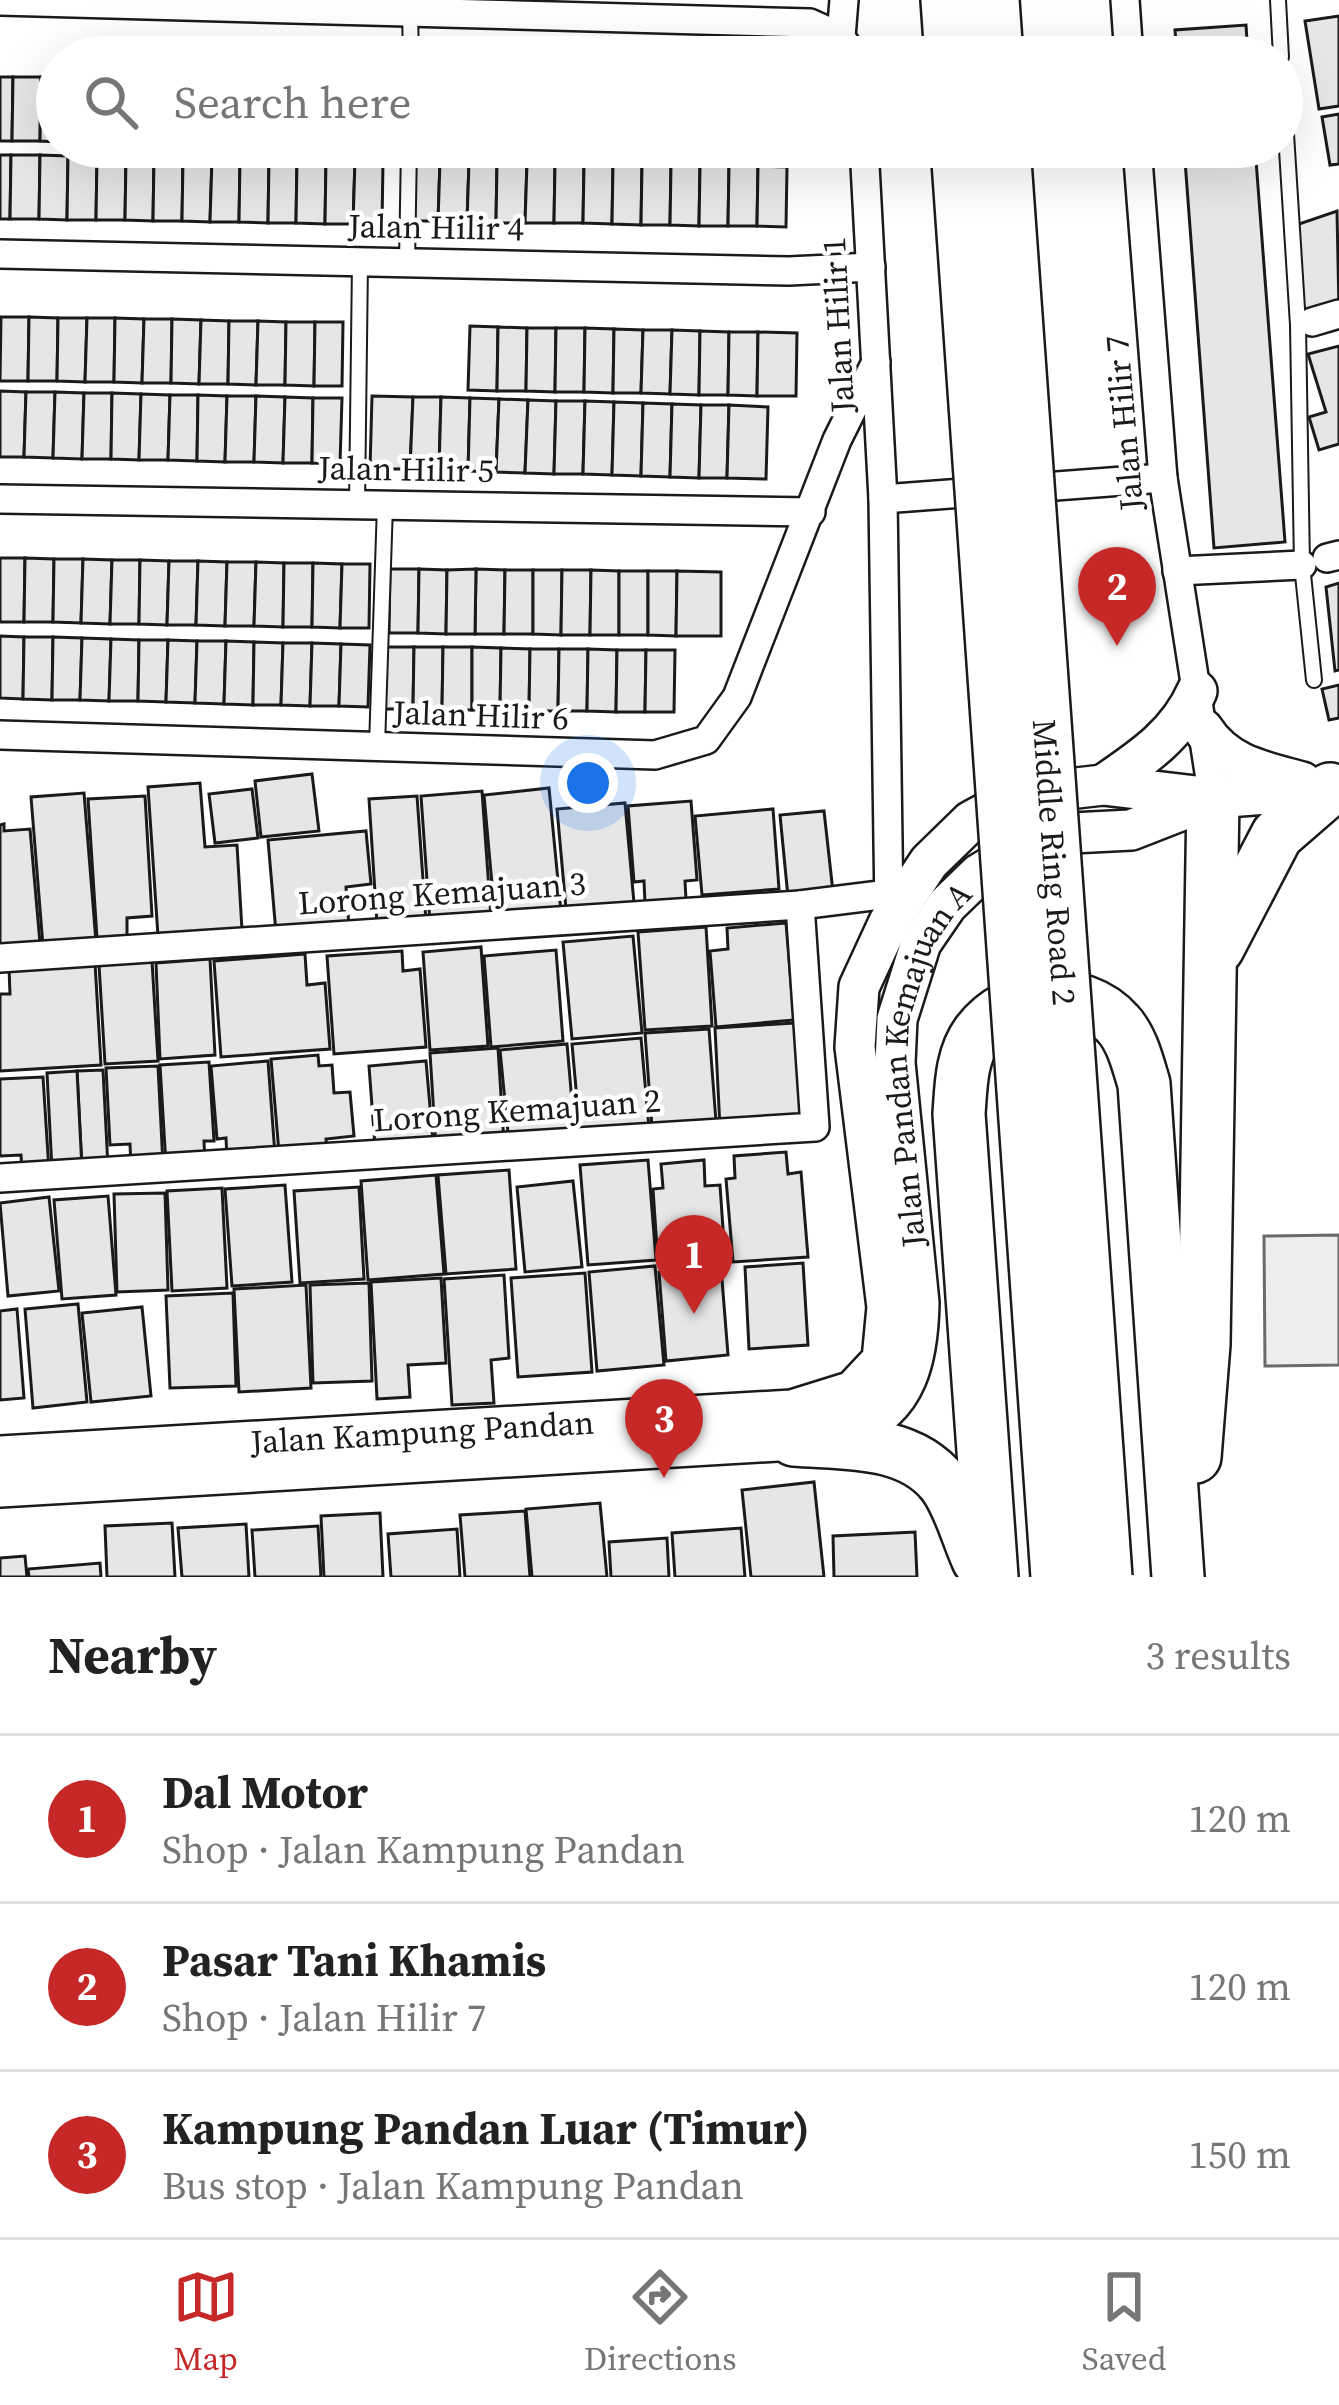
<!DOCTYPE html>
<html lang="en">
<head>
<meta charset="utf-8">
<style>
	body { margin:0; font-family:"Source Serif 4",serif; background:#f6f6f6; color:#222 }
	.you { position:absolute; left:588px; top:783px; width:42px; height:42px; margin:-30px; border:9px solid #fff; border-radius:50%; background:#1a73e8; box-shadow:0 0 0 18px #1a73e833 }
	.badge { display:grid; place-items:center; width:78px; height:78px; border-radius:50%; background:#c62828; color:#fff; font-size:39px; font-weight:700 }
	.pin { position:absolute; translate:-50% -99px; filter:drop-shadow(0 3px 6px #0008) }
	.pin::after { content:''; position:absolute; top:63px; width:42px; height:36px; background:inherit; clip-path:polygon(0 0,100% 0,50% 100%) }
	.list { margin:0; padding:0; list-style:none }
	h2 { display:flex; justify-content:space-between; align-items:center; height:156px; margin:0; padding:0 48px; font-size:51px }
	h2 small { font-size:39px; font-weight:400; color:#767676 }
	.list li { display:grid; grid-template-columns:78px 1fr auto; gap:36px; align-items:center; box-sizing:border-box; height:168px; padding:0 48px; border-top:3px solid #e0e0e0 }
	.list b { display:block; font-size:45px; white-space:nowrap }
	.list p { margin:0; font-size:39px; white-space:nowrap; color:#767676 }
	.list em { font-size:39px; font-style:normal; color:#767676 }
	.icon { flex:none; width:66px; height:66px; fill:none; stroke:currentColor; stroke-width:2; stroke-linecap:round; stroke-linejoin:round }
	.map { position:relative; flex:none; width:1339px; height:1577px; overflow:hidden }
	.search { position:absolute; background:#fff; box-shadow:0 12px 48px #0002; left:36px; right:36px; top:36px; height:132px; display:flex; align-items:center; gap:30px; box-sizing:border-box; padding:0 42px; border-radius:66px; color:#767676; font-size:45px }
	.sheet { height:660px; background:#fff }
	nav { display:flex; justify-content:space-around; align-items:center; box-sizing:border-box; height:168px; border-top:3px solid #e0e0e0; background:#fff; font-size:33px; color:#767676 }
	nav a { display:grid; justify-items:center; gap:6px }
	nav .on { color:#c62828 }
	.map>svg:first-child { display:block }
	.built { fill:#ededed; stroke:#6a6a6a; stroke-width:3 }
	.building { fill:#e6e6e6; stroke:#1a1a1a; stroke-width:3 }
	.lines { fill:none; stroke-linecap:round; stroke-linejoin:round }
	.lane-casing { stroke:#1a1a1a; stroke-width:18 }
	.street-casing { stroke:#1a1a1a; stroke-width:32 }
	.secondary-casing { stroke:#1a1a1a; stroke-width:44 }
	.highway-casing { stroke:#1a1a1a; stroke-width:56 }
	.lane { stroke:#fff; stroke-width:14 }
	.street { stroke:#fff; stroke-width:27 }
	.secondary { stroke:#fff; stroke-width:39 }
	.highway { stroke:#fff; stroke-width:51 }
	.highway-bridge-casing { stroke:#1a1a1a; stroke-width:56; stroke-linecap:butt }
	.highway-bridge { stroke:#fff; stroke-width:51 }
	.labels { text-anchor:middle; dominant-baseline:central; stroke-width:9; stroke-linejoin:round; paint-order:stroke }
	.street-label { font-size:33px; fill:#1a1a1a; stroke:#fff }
</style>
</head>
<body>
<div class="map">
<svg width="1339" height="1577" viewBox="0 0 1339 1577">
	<rect width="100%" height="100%" fill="#fff"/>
	<path class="built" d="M1339,1235V1365L1265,1366L1264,1236Z"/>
	<g class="building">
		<path d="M1339,16V106L1319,109L1305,21Z"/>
		<path d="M1246,25L1248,57H1177L1175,30Z"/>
		<path d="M0,77H13L12,141H0Z"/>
		<path d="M13,77H41L40,141H12Z"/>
		<path d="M41,77L57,78V142L40,141Z"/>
		<path d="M1339,114V164L1330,165L1322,117Z"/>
		<path d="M702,147H731V156L702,155Z"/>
		<path d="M731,147H760V157L731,156Z"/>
		<rect x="760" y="147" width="29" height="10"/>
		<path d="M1184,147H1255L1285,542L1214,548Z"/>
		<path d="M0,155H11L10,219H0Z"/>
		<path d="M11,155H40L39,219H10Z"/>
		<path d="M40,155L68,156L67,220L39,219Z"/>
		<path d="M68,156L97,157L96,220H67Z"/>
		<path d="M97,157H126L125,220H96Z"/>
		<path d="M126,157L154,158L153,221L125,220Z"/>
		<path d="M154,158H183L182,221H153Z"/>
		<path d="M183,158H212L210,222L182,221Z"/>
		<path d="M212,158L240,159L239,222H210Z"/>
		<path d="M240,159H269L268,223L239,222Z"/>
		<path d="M269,159L297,160L296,223H268Z"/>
		<path d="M297,160H326L325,224L296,223Z"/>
		<path d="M326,160H355L353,224H325Z"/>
		<path d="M355,160L383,161L382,225L353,224Z"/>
		<path d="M411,161H440L438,221H410Z"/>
		<path d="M440,161L469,162L467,222L438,221Z"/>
		<path d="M469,162H497L496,223L467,222Z"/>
		<path d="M497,162L527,163L525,223H496Z"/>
		<path d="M527,163H555L554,223H525Z"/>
		<path d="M555,163L584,164L583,223H554Z"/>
		<path d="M584,164H613L612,224L583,223Z"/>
		<path d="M613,164H642L641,225L612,224Z"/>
		<path d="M642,164L671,165L670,225H641Z"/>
		<path d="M671,165L700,166L699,226L670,225Z"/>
		<path d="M700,166H729L728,226H699Z"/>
		<path d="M729,166H758L757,226H728Z"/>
		<path d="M758,166L787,167L786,227L757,226Z"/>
		<path d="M1337,211L1339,310L1305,320L1296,225Z"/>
		<path d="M1,317H29L28,381H0Z"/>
		<path d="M29,317L58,318L57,381H28Z"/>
		<path d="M58,318H87L85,382L57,381Z"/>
		<path d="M87,318H115L114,382H85Z"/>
		<path d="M115,318L144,319L142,383L114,382Z"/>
		<path d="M144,319H172L171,383H142Z"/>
		<path d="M172,319L201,320L199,384L171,383Z"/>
		<path d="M201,320L229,321L228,384H199Z"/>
		<path d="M229,321H258L256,385L228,384Z"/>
		<path d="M258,321L286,322L285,385H256Z"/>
		<path d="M286,322H315L314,386L285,385Z"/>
		<path d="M315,322H343L342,386H314Z"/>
		<path d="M470,326L498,327L497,391L468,390Z"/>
		<path d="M498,327L527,328L526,391H497Z"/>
		<path d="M527,328H556L555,392L526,391Z"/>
		<path d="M556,328H585L584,392H555Z"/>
		<path d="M585,328L614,329L613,393L584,392Z"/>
		<path d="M614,329L643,330L641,393H613Z"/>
		<path d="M643,330H672L670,394L641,393Z"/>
		<path d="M672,330L700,331L699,395L670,394Z"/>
		<path d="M700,331L729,332L728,395H699Z"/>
		<path d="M729,332H758L757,396L728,395Z"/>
		<path d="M758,332L797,333L796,396H757Z"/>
		<path d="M1339,346V444L1319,450L1309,417L1326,412L1308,354Z"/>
		<path d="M0,391L26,392L24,457H0Z"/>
		<path d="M26,392H55L53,458L24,457Z"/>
		<path d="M55,392L84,393L82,459L53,458Z"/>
		<path d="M84,393H112L111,459H82Z"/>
		<path d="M112,393L141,394L139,460L111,459Z"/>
		<path d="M141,394L170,395L168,460H139Z"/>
		<path d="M170,395H198L197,461L168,460Z"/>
		<path d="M198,395L227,396L225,462L197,461Z"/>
		<path d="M227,396H256L254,462H225Z"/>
		<path d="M256,396L285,397L283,463L254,462Z"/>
		<path d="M372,396L413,397L410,469H370Z"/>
		<path d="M285,397L313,398L312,463H283Z"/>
		<path d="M413,397H441L439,470L410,469Z"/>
		<path d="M441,397L470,398L468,471L439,470Z"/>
		<path d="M313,398H342L340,464L312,463Z"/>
		<path d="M470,398L499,399L496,472L468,471Z"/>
		<path d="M499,399L528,400L525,473L496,472Z"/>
		<path d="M528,400L556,401L554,474L525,473Z"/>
		<path d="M556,401H585L583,474H554Z"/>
		<path d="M585,401L614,402L612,475L583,474Z"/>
		<path d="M614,402L643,403L641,476L612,475Z"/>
		<path d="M643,403L672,404L670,477L641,476Z"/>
		<path d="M672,404L701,405L699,478L670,477Z"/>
		<path d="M701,405H729L727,478H699Z"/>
		<path d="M729,405L768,407L766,479L727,478Z"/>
		<path d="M0,558H25L24,622H0Z"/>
		<path d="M25,558L54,559L53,622H24Z"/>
		<path d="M54,559H83L81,623L53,622Z"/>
		<path d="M83,559L112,560L110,624L81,623Z"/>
		<path d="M112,560H140L139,624H110Z"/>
		<path d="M140,560L169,561L167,625L139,624Z"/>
		<path d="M169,561H198L196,625H167Z"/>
		<path d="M198,561L227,562L225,626L196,625Z"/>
		<path d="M227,562H256L254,626H225Z"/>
		<path d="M256,562L284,563L283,627L254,626Z"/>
		<path d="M284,563H313L312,627H283Z"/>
		<path d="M313,563L342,564L340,628L312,627Z"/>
		<path d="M342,564H370L369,628H340Z"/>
		<path d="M390,569H419L418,633H389Z"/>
		<path d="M419,569L447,570L446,634L418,633Z"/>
		<path d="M476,569L505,570L504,634H475Z"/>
		<path d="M476,569L475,634H446L447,570Z"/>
		<path d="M505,570H533V634H504Z"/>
		<path d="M533,570H562L561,635L533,634Z"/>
		<path d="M562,570H591L590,635H561Z"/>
		<path d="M591,570L619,571V635H590Z"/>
		<rect x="619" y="571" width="29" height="64"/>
		<path d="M648,571H677L676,636L648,635Z"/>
		<path d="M677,571L721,572V636H676Z"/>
		<path d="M1339,583V670L1335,671L1326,587Z"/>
		<path d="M0,636L24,637L23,699L0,698Z"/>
		<path d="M24,637H53L52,700L23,699Z"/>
		<path d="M53,637L82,638L80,700H52Z"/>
		<path d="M82,638L111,639L109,701L80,700Z"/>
		<path d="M111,639L139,640L138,701H109Z"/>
		<path d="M139,640H168L166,702L138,701Z"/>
		<path d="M168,640L197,641L195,703L166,702Z"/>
		<path d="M197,641H226L224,704L195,703Z"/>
		<path d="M226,641L254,642L253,705L224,704Z"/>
		<path d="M254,642L283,643L281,705H253Z"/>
		<path d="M283,643H312L310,706L281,705Z"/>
		<path d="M312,643L341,644L339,706H310Z"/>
		<path d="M341,644L370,645L368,707L339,706Z"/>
		<path d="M385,647H414L413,709H385Z"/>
		<path d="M414,647H443L442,710L413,709Z"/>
		<path d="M443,647H472V710H442Z"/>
		<path d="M472,647L501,648L500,710H472Z"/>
		<path d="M501,648L530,649L529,711L500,710Z"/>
		<path d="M530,649H559L558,711H529Z"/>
		<path d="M559,649H588L587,711H558Z"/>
		<path d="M588,649L617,650L616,712L587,711Z"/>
		<path d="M617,650H646L645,712H616Z"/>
		<path d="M646,650H675L674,712H645Z"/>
		<path d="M1339,685V718L1329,720L1322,689Z"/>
		<path d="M312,774L319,831L261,837L255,781Z"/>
		<path d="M200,783L205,847L237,845L242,930L158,936L148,787Z"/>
		<path d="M549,788L561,912L495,918L484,795Z"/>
		<path d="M252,789L258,838L215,843L209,794Z"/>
		<path d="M482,791L491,918L430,923L421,796Z"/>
		<path d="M84,793L96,942L43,946L31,797Z"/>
		<path d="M145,796L152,916L127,918V936L97,938L88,799Z"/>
		<path d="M417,796L426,921L377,924L369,799Z"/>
		<path d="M691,801L697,880L685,881L686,900L645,903L644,881L634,882L628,806Z"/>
		<path d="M625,803L634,903L566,909L557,809Z"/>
		<path d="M773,809L779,889L702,895L695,816Z"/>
		<path d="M824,811L833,892L788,897L780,815Z"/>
		<path d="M4,824V831L30,829L40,943L0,946V825Z"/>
		<path d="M366,831L371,884L346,887L349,926L276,933L268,840Z"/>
		<path d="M786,923L794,1020L716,1027L710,951L728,949L727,928Z"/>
		<path d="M706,927L712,1026L645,1030L638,932Z"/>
		<path d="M633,936L642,1033L572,1039L563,942Z"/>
		<path d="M481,947L488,1046L430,1050L423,952Z"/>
		<path d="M556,950L563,1041L491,1047L484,956Z"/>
		<path d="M402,951L403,971L420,969L426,1047L334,1054L327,956Z"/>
		<path d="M305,954L307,985L325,983L330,1049L221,1057L214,961Z"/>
		<path d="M210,959L215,1055L160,1059L156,963Z"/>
		<path d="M152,961L158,1061L105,1064L99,965Z"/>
		<path d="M95,963L101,1065L0,1071V994H10L9,968Z"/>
		<path d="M795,1023L801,1124L720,1128L715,1028Z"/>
		<path d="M709,1029L716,1122L652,1127L645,1033Z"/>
		<path d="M641,1038L649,1128L580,1134L572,1044Z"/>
		<path d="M567,1044L575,1136L509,1143L500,1050Z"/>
		<path d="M498,1048L504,1143L436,1148L430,1053Z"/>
		<path d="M318,1055L319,1066L332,1065L334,1093L350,1092L354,1136L326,1139L327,1149L279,1153L271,1059Z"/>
		<path d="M268,1061L275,1155L227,1159L226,1138L217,1139L211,1066Z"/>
		<path d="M426,1061L433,1141L375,1146L369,1066Z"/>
		<path d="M209,1062L214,1141H204L205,1163L166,1165L160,1065Z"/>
		<path d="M158,1066L163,1165L131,1167L130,1144L110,1145L106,1068Z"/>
		<path d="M103,1070L108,1167L82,1169L77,1071Z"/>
		<path d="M77,1071L82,1169L52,1170L47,1073Z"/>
		<path d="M43,1077L49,1171L22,1172L21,1155L0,1156V1079Z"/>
		<path d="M786,1152L788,1174L801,1172L808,1257L733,1262L726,1179L735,1178L734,1156Z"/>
		<path d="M648,1160L656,1260L588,1265L580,1165Z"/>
		<path d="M704,1160L705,1186L720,1185L725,1258L658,1263L653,1189L663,1188L661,1164Z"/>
		<path d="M509,1170L516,1269L446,1274L438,1175Z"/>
		<path d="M436,1175L444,1274L368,1280L361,1181Z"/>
		<path d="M573,1181L582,1267L525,1272L517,1187Z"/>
		<path d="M285,1185L292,1282L232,1286L225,1189Z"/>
		<path d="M359,1187L364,1279L300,1283L294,1191Z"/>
		<path d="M222,1188L227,1288L172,1291L167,1191Z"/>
		<path d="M165,1193L168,1290L117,1292L114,1194Z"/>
		<path d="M108,1196L116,1295L62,1299L54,1200Z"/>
		<path d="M49,1197L59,1291L8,1296L0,1203Z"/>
		<path d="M803,1263L808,1345L749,1349L745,1267Z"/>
		<path d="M655,1266L664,1365L597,1371L589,1272Z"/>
		<path d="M721,1267L728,1355L666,1361L659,1272Z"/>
		<path d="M585,1273L592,1372L518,1377L511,1278Z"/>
		<path d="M504,1275L509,1358L491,1360L494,1403L452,1405L444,1279Z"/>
		<path d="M441,1278L446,1363L408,1365L410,1397L377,1399L371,1282Z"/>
		<path d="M369,1283L372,1381L313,1383L310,1285Z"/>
		<path d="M306,1285L311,1388L239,1392L234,1289Z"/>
		<path d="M233,1293L236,1386L170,1388L166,1296Z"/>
		<path d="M78,1304L87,1402L33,1408L25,1309Z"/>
		<path d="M142,1307L151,1396L91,1402L82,1313Z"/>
		<path d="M17,1309L24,1398L0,1400V1311Z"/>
		<path d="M814,1482L824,1577H751L742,1490Z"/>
		<path d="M600,1503L607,1577H532L526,1509Z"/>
		<path d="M525,1511L530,1577H465L460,1515Z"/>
		<path d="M380,1513L383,1577H324L321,1516Z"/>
		<path d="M172,1523L175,1577H107L105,1526Z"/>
		<path d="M246,1524L249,1577H182L178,1528Z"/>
		<path d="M318,1526L321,1577H255L252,1530Z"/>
		<path d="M741,1528L745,1577H675L672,1533Z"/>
		<path d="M457,1529L460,1577H391L388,1534Z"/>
		<path d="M915,1532L917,1577H834L833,1536Z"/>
		<path d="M667,1538L669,1577H611L609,1542Z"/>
		<path d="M25,1556L27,1577H0V1558Z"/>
		<path d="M100,1563L101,1577H29L28,1569Z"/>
	</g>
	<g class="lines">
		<defs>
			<g id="lane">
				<path d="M1278,0L1281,57"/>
				<path d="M410,12L411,57"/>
				<path d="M1282,70L1298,325L1302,565L1314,680"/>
				<path d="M407,263L409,147"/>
				<path d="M357,504L360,262"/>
				<path d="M377,746L385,505"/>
			</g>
			<g id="street">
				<path d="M844,0L841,37L854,57"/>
				<path d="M1125,0L1129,57"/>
				<path d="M0,1L810,23L841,37"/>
				<path d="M864,147L883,499L889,910"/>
				<path d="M1137,147L1163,478L1213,798"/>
				<path d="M0,254L789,271L871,267"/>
				<path d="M1312,322L1339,314"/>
				<path d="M0,499L811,512"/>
				<path d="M883,499L1163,478"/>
				<path d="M1327,558L1339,555"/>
				<path d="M1177,571L1302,565"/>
				<path d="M0,735L655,755L706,740L737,697L837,440L876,362"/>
				<path d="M0,958L800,905L888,894"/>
				<path d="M0,1178L815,1127L800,905"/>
			</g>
			<g id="secondary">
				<path d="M1203,729C1226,765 1262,771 1302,782"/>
				<path d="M1103,785C1141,759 1178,735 1197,691"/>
				<path id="s1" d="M0,1456L792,1410L853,1391L882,1360L887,1307L855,1047L859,987L889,922L929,862L971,821L993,809L1059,790L1103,785L1213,798L1339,789"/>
				<path id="s2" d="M0,1487L794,1440C812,1436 834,1435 851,1429C909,1409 918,1355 919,1303L895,1063L897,1019L921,943L947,905L979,874L1014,853L1072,833L1131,830L1208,800"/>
			</g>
			<g id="highway">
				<path d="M947,0L951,57"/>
				<path d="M993,0L997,57"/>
				<path d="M1218,948L1277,835L1330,789"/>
				<path d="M794,1440C844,1444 908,1439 943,1483C959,1503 967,1536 978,1560"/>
				<path d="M1195,1457L1204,1344L1213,798"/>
				<path d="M992,1577L959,1114C961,1086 961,1056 978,1033C1010,990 1082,983 1118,1024C1132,1039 1138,1064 1144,1084L1178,1577"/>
			</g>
		</defs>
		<use href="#lane" class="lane-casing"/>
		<use href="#street" class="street-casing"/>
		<use href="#secondary" class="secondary-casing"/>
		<use href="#highway" class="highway-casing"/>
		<use href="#lane" class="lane"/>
		<use href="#street" class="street"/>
		<use href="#secondary" class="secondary"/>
		<use href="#highway" class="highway"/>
		<defs>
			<g id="highway-bridge">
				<path d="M957,147L1057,1577"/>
				<path id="s3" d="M1004,147L1106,1577"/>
			</g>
		</defs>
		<use href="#highway-bridge" class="highway-bridge-casing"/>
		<use href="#highway-bridge" class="highway-bridge"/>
	</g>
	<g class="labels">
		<g class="street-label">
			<text transform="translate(436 227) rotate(1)">Jalan Hilir 4</text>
			<text transform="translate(838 325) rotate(-93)">Jalan Hilir 1</text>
			<text transform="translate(1124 423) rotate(-95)">Jalan Hilir 7</text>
			<text transform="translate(406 469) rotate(1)">Jalan Hilir 5</text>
			<text transform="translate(481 715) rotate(2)">Jalan Hilir 6</text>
			<text stroke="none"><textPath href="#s3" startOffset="717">Middle Ring Road 2</textPath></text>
			<text transform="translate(442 893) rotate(-4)">Lorong Kemajuan 3</text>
			<text stroke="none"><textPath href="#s2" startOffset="1254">Jalan Pandan Kemajuan A</textPath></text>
			<text transform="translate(517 1110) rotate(-4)">Lorong Kemajuan 2</text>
			<text stroke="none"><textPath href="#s1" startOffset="423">Jalan Kampung Pandan</textPath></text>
		</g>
	</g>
</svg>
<div class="you"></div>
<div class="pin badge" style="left:694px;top:1314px">1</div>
<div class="pin badge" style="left:1117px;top:646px">2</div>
<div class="pin badge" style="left:664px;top:1478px">3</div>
<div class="search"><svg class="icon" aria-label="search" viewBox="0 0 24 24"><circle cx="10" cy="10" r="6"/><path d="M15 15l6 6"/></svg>Search here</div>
</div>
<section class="sheet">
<h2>Nearby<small>3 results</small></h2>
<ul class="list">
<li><span class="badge">1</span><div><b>Dal Motor</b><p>Shop · Jalan Kampung Pandan</p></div><em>120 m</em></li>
<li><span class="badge">2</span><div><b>Pasar Tani Khamis</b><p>Shop · Jalan Hilir 7</p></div><em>120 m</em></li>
<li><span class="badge">3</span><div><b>Kampung Pandan Luar (Timur)</b><p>Bus stop · Jalan Kampung Pandan</p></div><em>150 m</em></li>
</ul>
</section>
<nav>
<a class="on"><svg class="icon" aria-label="map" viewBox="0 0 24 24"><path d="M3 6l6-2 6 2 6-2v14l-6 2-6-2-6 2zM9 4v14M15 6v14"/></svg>Map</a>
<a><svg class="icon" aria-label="directions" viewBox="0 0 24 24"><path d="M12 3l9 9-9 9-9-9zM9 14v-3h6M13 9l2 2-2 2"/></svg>Directions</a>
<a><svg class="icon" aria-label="saved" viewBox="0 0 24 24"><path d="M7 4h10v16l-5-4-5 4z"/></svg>Saved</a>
</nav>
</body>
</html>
